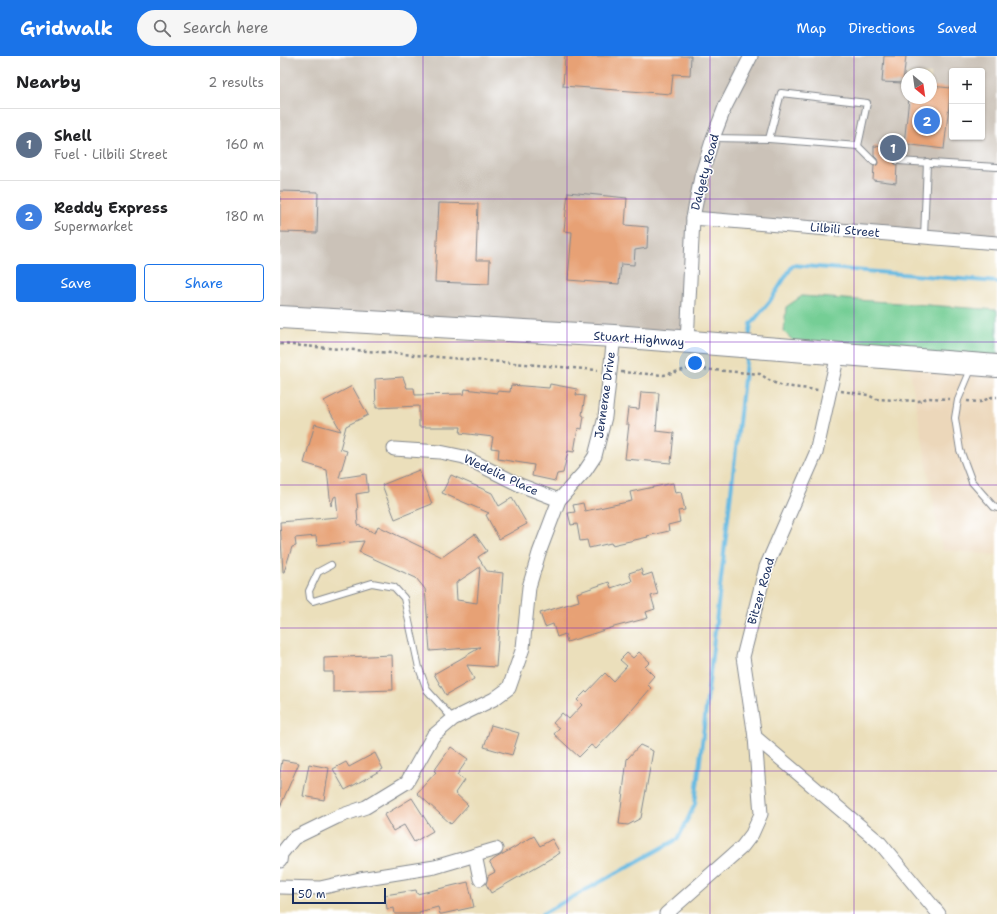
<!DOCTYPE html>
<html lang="en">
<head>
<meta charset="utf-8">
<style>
	body { margin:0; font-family:"Shantell Sans",sans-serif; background:#f6f6f6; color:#202124 }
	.controls { position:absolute; right:12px; top:12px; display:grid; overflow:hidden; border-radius:4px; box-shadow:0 1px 3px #0004 }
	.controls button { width:36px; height:36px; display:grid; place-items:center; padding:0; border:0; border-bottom:1px solid #e0e0e0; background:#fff; color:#202124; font:20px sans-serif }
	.compass { position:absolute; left:621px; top:12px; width:36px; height:36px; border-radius:50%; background:#fff; box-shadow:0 1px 3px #0004; rotate:151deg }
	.scale { position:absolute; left:12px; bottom:10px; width:94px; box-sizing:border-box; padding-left:4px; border:2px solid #1b2f5e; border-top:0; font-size:11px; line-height:14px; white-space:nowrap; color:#1b2f5e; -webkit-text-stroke:3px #fff; paint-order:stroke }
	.you { position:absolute; left:415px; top:307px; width:14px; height:14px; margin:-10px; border:3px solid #fff; border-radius:50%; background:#1a73e8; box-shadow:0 0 0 6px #1a73e833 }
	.badge { display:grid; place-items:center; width:26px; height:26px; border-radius:50%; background:#1a73e8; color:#fff; font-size:13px; font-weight:700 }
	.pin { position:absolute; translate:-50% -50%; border:2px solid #fff; box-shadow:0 1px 4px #0006 }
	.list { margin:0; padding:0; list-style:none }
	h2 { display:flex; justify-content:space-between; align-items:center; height:52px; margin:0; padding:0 16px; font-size:17px }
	h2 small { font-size:13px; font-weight:400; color:#757577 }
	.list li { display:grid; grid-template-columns:26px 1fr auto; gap:12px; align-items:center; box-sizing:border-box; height:72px; padding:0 16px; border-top:1px solid #e0e0e0 }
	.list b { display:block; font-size:15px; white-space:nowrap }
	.list p { margin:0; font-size:13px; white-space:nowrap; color:#757577 }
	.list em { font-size:13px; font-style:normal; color:#757577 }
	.actions { display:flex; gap:8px; padding:12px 16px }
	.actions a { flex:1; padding:9px 0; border:1px solid #1a73e8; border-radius:4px; text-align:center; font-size:14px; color:#1a73e8 }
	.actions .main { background:#1a73e8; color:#fff }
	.icon { flex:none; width:22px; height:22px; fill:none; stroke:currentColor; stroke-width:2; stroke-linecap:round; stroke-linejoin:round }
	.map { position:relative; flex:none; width:717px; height:858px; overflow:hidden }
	header { display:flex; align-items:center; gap:24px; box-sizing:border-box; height:56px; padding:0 20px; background:#1a73e8; color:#fff }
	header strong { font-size:19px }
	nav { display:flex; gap:22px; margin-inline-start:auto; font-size:14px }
	.search { width:280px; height:36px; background:#f6f6f6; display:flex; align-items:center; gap:10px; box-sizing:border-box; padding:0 14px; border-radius:22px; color:#757577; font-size:15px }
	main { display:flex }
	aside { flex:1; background:#fff }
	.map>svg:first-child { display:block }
	.built { fill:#ecd7ba }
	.industrial { fill:#cbc2b8; fill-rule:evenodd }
	.green { fill:#74ce95; stroke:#487e7a }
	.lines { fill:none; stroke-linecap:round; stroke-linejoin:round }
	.stream { stroke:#66bae2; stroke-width:4 }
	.building { fill:#e7a174; fill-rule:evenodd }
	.lane-casing { stroke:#83878c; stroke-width:8 }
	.street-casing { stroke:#83878c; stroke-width:15 }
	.highway-casing { stroke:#83878c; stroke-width:24 }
	.path { stroke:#83878c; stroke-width:2.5; stroke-dasharray:3 3; stroke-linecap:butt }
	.lane { stroke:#fff; stroke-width:6 }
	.street { stroke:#fff; stroke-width:13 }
	.highway { stroke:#fff; stroke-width:22 }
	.grid { fill:none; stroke:#7b2cbf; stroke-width:1; stroke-opacity:0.55 }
	.labels { text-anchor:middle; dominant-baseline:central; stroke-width:3; stroke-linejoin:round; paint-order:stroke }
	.street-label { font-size:12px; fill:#1b2f5e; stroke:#fff }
</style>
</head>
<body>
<header>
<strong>Gridwalk</strong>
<div class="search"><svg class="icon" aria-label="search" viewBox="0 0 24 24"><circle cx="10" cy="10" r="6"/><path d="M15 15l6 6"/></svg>Search here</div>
<nav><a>Map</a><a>Directions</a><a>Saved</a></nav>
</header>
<main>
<aside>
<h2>Nearby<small>2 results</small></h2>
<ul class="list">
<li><span class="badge" style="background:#5c6f8a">1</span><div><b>Shell</b><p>Fuel · Lilbili Street</p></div><em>160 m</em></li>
<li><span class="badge" style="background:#3f7fe0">2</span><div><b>Reddy Express</b><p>Supermarket</p></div><em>180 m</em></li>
</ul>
<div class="actions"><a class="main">Save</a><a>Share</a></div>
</aside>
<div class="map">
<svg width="717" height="858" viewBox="0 0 717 858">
	<rect width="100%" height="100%" fill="#fff"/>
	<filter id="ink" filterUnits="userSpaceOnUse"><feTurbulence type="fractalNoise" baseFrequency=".025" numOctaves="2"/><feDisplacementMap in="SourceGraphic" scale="8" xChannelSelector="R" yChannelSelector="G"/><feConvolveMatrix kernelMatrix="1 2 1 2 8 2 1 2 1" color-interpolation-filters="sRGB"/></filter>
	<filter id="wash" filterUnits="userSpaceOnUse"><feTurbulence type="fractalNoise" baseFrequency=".012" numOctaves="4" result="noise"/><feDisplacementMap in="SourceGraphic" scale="16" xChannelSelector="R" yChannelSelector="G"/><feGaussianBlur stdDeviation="0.9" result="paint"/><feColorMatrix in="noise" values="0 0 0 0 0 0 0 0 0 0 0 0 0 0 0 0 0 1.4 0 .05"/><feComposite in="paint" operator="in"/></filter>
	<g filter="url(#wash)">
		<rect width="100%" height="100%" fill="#ebdfbb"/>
		<path class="built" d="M628,303L717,310V499L662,494Z"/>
		<path class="industrial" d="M0,0H717V187L413,162L407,287L0,261ZM672,15H702V81H672ZM627,18H651V42H627Z"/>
		<path class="green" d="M522,240L717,254V310L524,295L504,276L506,251Z"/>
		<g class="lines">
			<g class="stream">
				<path d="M469,284L471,268L490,245L513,209L717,226"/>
				<path d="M262,858L398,783L415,748L467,297"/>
			</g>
		</g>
		<g id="blocks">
			<g class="building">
				<path d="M285,0H411L410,19L393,18L391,38L283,30Z"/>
				<path d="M604,0H626L623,27L602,26Z"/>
				<path d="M651,30L671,32L664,93L624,88L629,42H651Z"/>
				<path d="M594,90L619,92L618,101H616L614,104V107L617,109L616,127L593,124L594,110L597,109L598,107L597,103L594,100Z"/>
				<path d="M0,135L38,136L37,177L0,176Z"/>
				<path d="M288,136L347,142L345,169L368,171L367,192L355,194L354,209L341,208L339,228L288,224L292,176L284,175Z"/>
				<path d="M159,147L198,148L196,204H210L209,228L155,226Z"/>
				<path d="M123,321L127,332H134L135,339L184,338L185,333L217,337V335L230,336L231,329L269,332L270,328L297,333L296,339L305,340L302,359L304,360L302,373L298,372L294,396L288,395L283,417L277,418L275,425L252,420L254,409L218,403L219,393L211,392L213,381L180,377L181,371H139V350L96,352L95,323Z"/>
				<path d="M72,330L88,359L66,370L60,393L67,395L59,422L86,418L88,436L76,438L78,454H77L78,469L95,477L98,470L162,501L195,478L207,495L198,501L207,515L223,517L216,611L187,609L194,623L166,639L154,618L201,591L150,595L145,533L136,522L79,496L84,485L37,489L36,480L15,482L16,490L12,491L4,516H3L0,466L58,461L56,440L54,441L51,450L47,414L24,407L35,368L61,375L44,345ZM200,511L197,547L177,544L176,527Z"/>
				<path d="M361,336L379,337L376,375L394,377L391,407L345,403L349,368H346L348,352L359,353Z"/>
				<path d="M139,414L152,448L115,463L102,429Z"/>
				<path d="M171,419L212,437L219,450L232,442L247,468L219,483L206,459L209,457L162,437Z"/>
				<path d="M393,427L395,437L401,436L405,454L398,455L400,466L388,469L389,475L367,480L368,481L332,489L331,487L309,492L307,484L300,485L297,468L291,469L288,457L295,456L293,449L303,447L305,455L352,445L350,436Z"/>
				<path d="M361,513L363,520L372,517L378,538L371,540L375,553L366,556L368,562L334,571L287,586L285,578L277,581L273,568L265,571L260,557L299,545L297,537L329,526L331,532L352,525L349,517Z"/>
				<path d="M359,596L370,606L365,611L374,620L367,628L371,632L339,669L316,693L311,689L299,701L274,678L279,672L273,667L282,657L289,663L302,649L297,644L306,635L307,636L325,617L333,625L347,610L340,604L347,597L353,602Z"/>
				<path d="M112,599L113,634L53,636V616H44V602Z"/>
				<path d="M211,669L239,677L232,699L204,691Z"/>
				<path d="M360,689L373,695L361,762L348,769L339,768L347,703Z"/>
				<path d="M171,691L188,703L177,719L184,724L175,737L188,749L171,768L137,737L156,716L154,715Z"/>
				<path d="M95,697L103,713L65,734L53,713L66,706L69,711Z"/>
				<path d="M2,704L19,707L0,751V717Z"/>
				<path d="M29,708L49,712L44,744L23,740Z"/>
				<path d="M132,742L153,775L134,786L124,769L113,775L104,759Z"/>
				<path d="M254,780L260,790L272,783L280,797L211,837L206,828L208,820L215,816L209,806Z"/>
				<path d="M188,826L194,851L162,858H160L158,851L139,856L140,858H115L114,852L107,853L105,839L136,834L137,838Z"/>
			</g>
		</g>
	</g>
	<g filter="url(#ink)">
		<use href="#blocks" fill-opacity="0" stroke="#83878c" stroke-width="1"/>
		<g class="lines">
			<defs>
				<g id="lane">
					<path d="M433,82L489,83L578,90L587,47L501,37L489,83"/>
					<path d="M578,90L594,106"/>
					<path d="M618,105L717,111"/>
					<path d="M644,181L647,106"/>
					<path d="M692,311L678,344L675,362L680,394L692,426L714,451L717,452"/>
					<path d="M51,509L38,516L29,535L30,542L33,545L92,527L114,531L124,542L139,612L147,634L173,663"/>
				</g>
				<g id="street">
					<path d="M413,162L717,187"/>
					<path d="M407,287L413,162L421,121L433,82L445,51L471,0"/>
					<path d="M114,393L160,396L184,401L240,429L279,444"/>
					<path d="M475,681L600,787L659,858"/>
					<path d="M195,799L200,823"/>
					<path d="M0,805L1,798L14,782L57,761L86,751L127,726L153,680L173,663L214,643L229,632L243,592L249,531L259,497L279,444L305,415L315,400L325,361L334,280"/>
					<path d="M0,831L40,832L80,823L155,811L216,793"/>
					<path d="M386,858L462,791L472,778L481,758L475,681L463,601L486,511L536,397L558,298"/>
				</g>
				<path id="highway" d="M0,261L334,280L717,310"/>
			</defs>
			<use href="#lane" class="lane-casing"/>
			<use href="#street" class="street-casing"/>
			<use href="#highway" class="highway-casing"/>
			<g class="path">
				<path d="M0,288L318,314"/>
				<path d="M341,316L384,319L411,312L480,318L492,326L503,330L538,334"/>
				<path d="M561,335L588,339L596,343L639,345L647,342L670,343"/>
				<path d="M687,345L700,346L712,341H717"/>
			</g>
			<use href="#lane" class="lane"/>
			<use href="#street" class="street"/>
			<use href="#highway" class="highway"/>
		</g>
	</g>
	<path class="grid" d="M143,0V858M287,0V858M430,0V858M574,0V858M0,143H717M0,286H717M0,429H717M0,572H717M0,715H717"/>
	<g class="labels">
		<g class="street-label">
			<text transform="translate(425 116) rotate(-75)">Dalgety Road</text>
			<text transform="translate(565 174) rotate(5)">Lilbili Street</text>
			<text transform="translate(359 283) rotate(4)">Stuart Highway</text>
			<text transform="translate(325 339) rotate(-82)">Jennerae Drive</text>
			<text transform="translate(221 419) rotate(25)">Wedelia Place</text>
			<text transform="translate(481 535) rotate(-74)">Bitzer Road</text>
		</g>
	</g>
</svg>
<div class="controls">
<button>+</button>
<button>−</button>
</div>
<svg class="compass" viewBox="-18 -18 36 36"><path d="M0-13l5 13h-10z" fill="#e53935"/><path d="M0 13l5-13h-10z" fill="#757577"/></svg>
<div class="scale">50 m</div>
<div class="you"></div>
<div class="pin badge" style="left:613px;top:92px;background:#5c6f8a">1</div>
<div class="pin badge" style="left:647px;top:65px;background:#3f7fe0">2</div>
</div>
</main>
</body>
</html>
